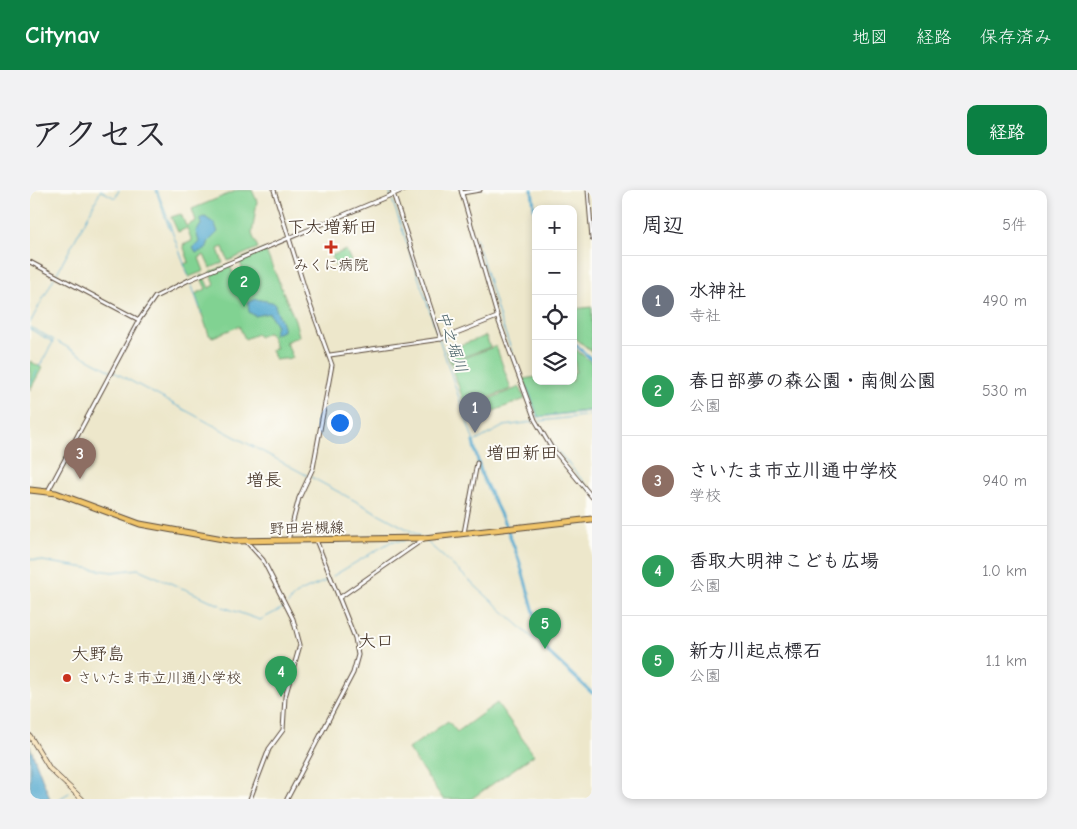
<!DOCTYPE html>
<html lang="ja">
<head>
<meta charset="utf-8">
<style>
	body { margin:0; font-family:"Comic Neue","Klee One",sans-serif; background:#f2f2f3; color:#2b2b33 }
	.controls { position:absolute; right:15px; top:15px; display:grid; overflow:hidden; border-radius:10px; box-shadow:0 2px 8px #0003 }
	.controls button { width:45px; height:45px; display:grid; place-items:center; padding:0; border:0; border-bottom:1px solid #e1e1e2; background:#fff; color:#2b2b33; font:25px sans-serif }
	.you { position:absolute; left:309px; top:232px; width:18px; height:18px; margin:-12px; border:4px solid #fff; border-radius:50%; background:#1a73e8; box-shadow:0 0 0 8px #1a73e833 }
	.badge { display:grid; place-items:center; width:32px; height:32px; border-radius:50%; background:#0b8043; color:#fff; font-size:16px; font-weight:700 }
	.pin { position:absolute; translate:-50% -41px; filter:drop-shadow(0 1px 2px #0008) }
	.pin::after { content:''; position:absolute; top:26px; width:18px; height:15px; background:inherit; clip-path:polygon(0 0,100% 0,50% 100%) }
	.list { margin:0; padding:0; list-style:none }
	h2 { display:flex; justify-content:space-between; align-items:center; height:65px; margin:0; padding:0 20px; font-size:21px }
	h2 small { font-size:16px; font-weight:400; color:#7c7c81 }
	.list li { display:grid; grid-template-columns:32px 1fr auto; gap:15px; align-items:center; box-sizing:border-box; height:90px; padding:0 20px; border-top:1px solid #e1e1e2 }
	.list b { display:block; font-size:19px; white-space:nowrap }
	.list p { margin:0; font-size:16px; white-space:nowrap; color:#7c7c81 }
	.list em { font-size:16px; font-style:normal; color:#7c7c81 }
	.icon { flex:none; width:28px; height:28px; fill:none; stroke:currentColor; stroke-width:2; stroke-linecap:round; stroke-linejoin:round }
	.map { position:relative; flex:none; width:562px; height:609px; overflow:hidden; border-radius:10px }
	header { display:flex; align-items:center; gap:30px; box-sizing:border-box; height:70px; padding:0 25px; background:#0b8043; color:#fff }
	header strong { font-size:24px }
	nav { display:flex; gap:28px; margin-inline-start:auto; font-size:18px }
	.intro { display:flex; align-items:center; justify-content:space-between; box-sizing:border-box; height:120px; padding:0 30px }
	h1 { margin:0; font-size:35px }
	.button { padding:12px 22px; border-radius:10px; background:#0b8043; color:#fff; font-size:18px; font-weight:700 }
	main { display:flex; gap:30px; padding:0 30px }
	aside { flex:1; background:#fff; border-radius:10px; box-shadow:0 2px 8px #0003 }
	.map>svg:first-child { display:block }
	.green { fill:#81d292; stroke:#5e7e58 }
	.water { fill:#52a9cf; stroke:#466a76 }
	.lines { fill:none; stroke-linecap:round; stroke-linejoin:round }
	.stream { stroke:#52a9cf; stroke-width:1 }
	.river { stroke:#52a9cf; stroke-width:3 }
	.tertiary-casing { stroke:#564638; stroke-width:5 }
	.secondary-casing { stroke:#564638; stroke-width:5.5 }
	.primary-casing { stroke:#564638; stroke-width:7 }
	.tertiary { stroke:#fff; stroke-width:3 }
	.secondary { stroke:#f9e7c3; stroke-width:4 }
	.primary { stroke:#f0c469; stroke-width:5 }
	.poi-dot { fill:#c8321e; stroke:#fdfcf7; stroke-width:2 }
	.labels { text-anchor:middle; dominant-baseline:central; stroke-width:4; stroke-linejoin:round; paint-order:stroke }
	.poi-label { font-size:15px; fill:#3b2a1e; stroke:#fdfcf7 }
	.street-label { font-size:15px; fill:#3b2a1e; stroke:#fdfcf7 }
	.water-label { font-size:16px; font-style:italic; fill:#445d65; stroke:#fdfcf7 }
	.quarter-label { font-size:18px; fill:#3b2a1e; stroke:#fdfcf7 }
</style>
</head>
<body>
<header>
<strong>Citynav</strong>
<nav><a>地図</a><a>経路</a><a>保存済み</a></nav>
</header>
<div class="intro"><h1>アクセス</h1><a class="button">経路</a></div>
<main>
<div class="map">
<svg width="562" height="609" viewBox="0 0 562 609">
	<rect width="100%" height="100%" fill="#fdfcf7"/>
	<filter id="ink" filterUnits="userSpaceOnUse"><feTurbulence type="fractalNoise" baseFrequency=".02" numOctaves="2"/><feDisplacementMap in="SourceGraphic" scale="10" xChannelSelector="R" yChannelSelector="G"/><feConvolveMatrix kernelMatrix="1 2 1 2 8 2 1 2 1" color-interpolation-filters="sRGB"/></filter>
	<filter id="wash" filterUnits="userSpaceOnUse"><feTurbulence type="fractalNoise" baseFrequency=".0096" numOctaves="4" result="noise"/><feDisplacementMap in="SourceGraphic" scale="20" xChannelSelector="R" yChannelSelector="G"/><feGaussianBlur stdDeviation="1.12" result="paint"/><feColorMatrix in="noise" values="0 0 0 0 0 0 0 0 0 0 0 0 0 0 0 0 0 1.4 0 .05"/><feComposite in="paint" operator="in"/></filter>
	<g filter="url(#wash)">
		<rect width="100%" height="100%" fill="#ede7cb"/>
		<g class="green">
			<path d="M208,0H222L227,11L222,44L228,58L198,71L193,57L188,59L193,73L180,78L174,65L169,68L174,81L159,87L154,74L159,72L153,55L162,51L157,38L148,42L141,27L151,24L156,36L166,31L162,19Z"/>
			<path d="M235,59L265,130L269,146L256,152L263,168L245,170L241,160L246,158L239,142L229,147L227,144L215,149L209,136L183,147L179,145L165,104L176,99L170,86L173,85L179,98L185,95L180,82L199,74L205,87L214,83L209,70Z"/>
			<path d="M316,60L322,73L307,79L301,66Z"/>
			<path d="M562,117V162L543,146V119Z"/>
			<path d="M456,146L460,157L420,172L416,160Z"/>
			<path d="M466,156L481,199L435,216L421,173Z"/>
			<path d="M543,157L562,173V220L508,227L493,189L506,187V191H543V183L546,182Z"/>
			<path d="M0,171L12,178L0,200Z"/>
			<path d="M490,197L495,209L440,230L436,218Z"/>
			<path d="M467,513L504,565L441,609H413L378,559L418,531L427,542Z"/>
		</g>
		<g class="water">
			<path d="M175,27L185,34L188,42L179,51L176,59L166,63L163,58L169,52L166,41L171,35V28Z"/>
			<path d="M225,109L242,112L245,114C246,124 255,133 253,141L244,144L246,134L239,123L225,126L219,122L218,113Z"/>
			<path d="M0,556L1,559L20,609H0Z"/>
		</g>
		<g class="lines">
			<g class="stream">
				<path d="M126,0L133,20"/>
				<path d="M127,0L137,27"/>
				<path d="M359,0L444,252"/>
				<path d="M433,0V1"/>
				<path d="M72,1L85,8L89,0"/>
				<path d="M133,21L140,40"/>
				<path d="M60,22L71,0"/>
				<path d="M138,30L148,58"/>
				<path d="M446,48L470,129L491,186"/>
				<path d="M149,60L159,88"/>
				<path d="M27,83L59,24"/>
				<path d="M160,91L170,118"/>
				<path d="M171,121V123"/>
				<path d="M0,133L24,88"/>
				<path d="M0,137L24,150"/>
				<path d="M0,139L23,152L9,177"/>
				<path d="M28,152L53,166"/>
				<path d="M55,167L81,181"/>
				<path d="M84,182L278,286"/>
				<path d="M0,195L7,181"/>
				<path d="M497,196L508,227L562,221"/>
				<path d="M510,231L562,225"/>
				<path d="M518,249L562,302"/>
				<path d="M446,251L474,236L503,232"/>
				<path d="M281,287L390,346"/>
				<path d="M396,351L519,463"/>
				<path d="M0,369L82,382L108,379L154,399"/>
				<path d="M303,386L362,351H374"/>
				<path d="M155,399L190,415"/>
				<path d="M258,414C266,399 286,397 299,389"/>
				<path d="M193,417L230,430L255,417"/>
				<path d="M29,609L39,603"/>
			</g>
			<g class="river">
				<path d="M502,0L506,33"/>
				<path d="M543,152L562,170"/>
				<path d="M443,252L452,286L477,338"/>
				<path d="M478,341L489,370L513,453L519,463L562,503"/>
			</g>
		</g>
	</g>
	<g filter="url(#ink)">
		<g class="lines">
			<defs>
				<g id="tertiary">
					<path d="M244,0L278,109L302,175L283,278L269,308L258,350"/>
					<path d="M362,0L411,149"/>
					<path d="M431,0L469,132L505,230L521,257L562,307"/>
					<path d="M558,0L562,49"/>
					<path d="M432,3L450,0"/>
					<path d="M0,72L109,130"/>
					<path d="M300,165L411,149L467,127"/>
					<path d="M18,301L109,130L125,107L159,90L373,0"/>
					<path d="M434,343L447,273"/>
					<path d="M216,351L233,370L263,429L270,455L255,507L253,540L239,559L220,609"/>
					<path d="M309,408L395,348"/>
					<path d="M257,609L323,483L328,465L325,448L286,350"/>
				</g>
				<path id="secondary" d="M0,546L20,579L52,609"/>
				<path id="primary" d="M0,300L26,303L110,334L204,351L394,348L562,329"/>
			</defs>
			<use href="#tertiary" class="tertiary-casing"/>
			<use href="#secondary" class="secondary-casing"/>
			<use href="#primary" class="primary-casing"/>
			<use href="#tertiary" class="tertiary"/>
			<use href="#secondary" class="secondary"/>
			<use href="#primary" class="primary"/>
		</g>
	</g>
	<g class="poi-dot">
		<path d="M298.5 49.5h5v5h5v5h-5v5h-5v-5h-5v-5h5z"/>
		<circle cx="37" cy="488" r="5"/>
	</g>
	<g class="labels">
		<g class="poi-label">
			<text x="301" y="75">みくに病院</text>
			<text x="47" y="488" text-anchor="start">さいたま市立川通小学校</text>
		</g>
		<g class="street-label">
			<text transform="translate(277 338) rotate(-1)">野田岩槻線</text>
		</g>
		<g class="water-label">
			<text transform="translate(422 152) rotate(72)">中之堀川</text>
		</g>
		<g class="quarter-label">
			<text x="302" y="37">下大増新田</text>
			<text x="492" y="263">増田新田</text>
			<text x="234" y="290">増長</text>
			<text x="346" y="451">大口</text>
			<text x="68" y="464">大野島</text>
		</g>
	</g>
</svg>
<div class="controls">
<button>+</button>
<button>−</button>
<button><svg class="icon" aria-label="locate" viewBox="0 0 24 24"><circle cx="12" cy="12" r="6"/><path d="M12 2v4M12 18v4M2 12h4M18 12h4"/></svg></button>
<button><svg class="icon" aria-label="layers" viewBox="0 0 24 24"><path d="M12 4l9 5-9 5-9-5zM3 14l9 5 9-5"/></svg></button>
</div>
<div class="you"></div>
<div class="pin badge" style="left:445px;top:243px;background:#6b7280">1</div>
<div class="pin badge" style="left:214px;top:117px;background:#2e9e5b">2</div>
<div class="pin badge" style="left:50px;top:289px;background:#8d6e63">3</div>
<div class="pin badge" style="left:251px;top:507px;background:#2e9e5b">4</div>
<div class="pin badge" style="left:515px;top:459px;background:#2e9e5b">5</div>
</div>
<aside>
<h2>周辺<small>5件</small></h2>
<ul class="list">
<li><span class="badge" style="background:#6b7280">1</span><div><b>水神社</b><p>寺社</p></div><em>490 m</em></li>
<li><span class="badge" style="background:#2e9e5b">2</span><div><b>春日部夢の森公園・南側公園</b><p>公園</p></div><em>530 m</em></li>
<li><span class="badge" style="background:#8d6e63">3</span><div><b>さいたま市立川通中学校</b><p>学校</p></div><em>940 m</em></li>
<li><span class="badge" style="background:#2e9e5b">4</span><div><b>香取大明神こども広場</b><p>公園</p></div><em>1.0 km</em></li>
<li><span class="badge" style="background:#2e9e5b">5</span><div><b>新方川起点標石</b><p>公園</p></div><em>1.1 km</em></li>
</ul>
</aside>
</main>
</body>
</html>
